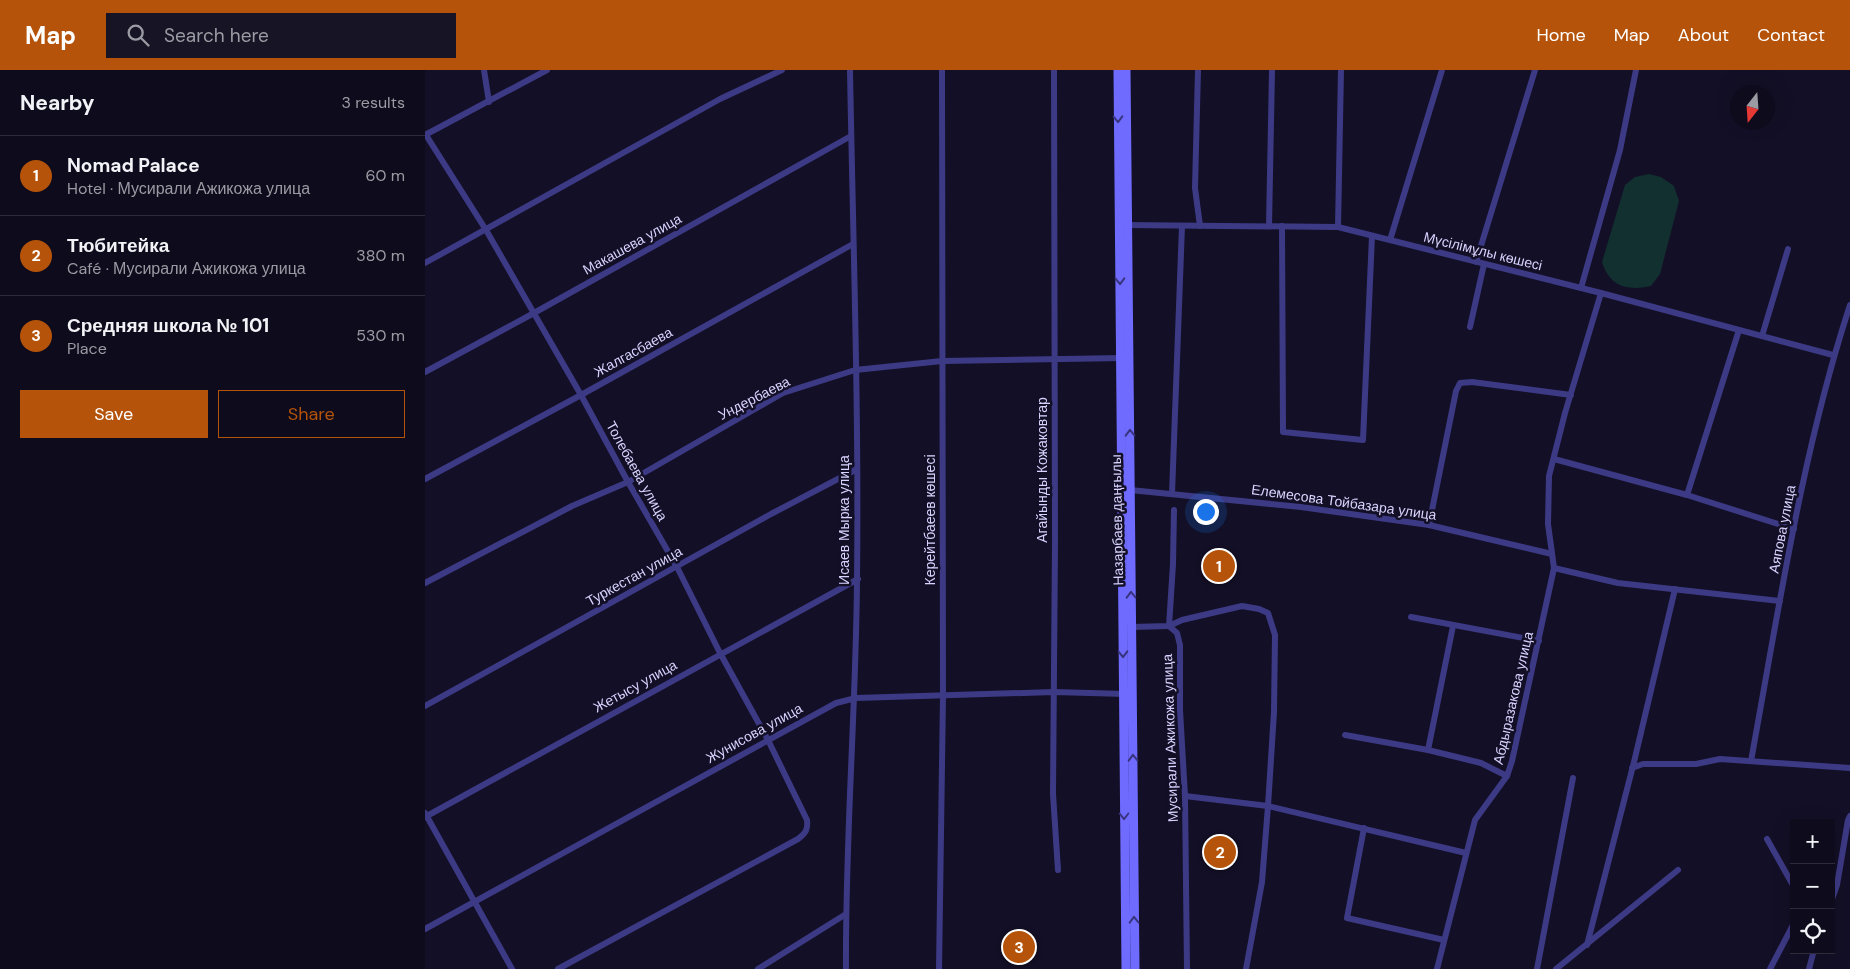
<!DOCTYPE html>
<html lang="en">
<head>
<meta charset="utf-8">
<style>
	body { margin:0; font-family:"DM Sans",sans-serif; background:#171425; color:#f1f3f6 }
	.controls { position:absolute; right:15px; bottom:15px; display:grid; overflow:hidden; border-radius:0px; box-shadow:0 5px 20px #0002 }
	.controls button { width:45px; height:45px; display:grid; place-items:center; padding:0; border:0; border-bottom:1px solid #2e2b3b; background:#0e0b1c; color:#f1f3f6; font:25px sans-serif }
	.compass { position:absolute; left:1305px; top:15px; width:45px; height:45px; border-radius:50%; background:#0e0b1c; box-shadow:0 5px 20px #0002; rotate:197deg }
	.you { position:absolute; left:780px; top:441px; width:18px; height:18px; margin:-12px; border:4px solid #fff; border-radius:50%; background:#1a73e8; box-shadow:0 0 0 8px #1a73e833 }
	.badge { display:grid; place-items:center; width:32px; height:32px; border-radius:50%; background:#b45309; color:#fff; font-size:16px; font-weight:700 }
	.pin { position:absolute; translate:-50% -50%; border:2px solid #fff; box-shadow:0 1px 5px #0006 }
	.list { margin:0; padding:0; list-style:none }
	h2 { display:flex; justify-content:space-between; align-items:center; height:65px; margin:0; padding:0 20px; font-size:21px }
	h2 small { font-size:16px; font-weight:400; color:#9b9ba3 }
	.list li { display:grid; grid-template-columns:32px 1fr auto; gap:15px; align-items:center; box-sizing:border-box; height:80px; padding:0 20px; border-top:1px solid #2e2b3b }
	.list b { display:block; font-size:19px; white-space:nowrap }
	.list p { margin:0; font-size:16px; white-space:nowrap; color:#9b9ba3 }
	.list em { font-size:16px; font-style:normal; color:#9b9ba3 }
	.actions { display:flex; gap:10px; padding:15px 20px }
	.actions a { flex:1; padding:11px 0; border:1px solid #b45309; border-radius:0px; text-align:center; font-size:18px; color:#b45309 }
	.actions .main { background:#b45309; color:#fff }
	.icon { flex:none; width:28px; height:28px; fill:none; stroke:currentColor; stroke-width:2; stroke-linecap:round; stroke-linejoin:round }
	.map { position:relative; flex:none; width:1425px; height:899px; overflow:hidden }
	header { display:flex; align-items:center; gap:30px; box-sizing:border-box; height:70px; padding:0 25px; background:#b45309; color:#fff }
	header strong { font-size:24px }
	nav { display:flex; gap:28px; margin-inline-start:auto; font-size:18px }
	.search { width:350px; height:45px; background:#171425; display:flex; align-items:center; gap:12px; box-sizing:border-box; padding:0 18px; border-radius:0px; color:#9b9ba3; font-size:19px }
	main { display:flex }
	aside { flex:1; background:#0e0b1c }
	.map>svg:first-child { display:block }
	.pitch { fill:#12302f }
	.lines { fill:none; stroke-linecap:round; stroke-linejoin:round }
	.minor { stroke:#3d3a85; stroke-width:6 }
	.secondary { stroke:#6f6bff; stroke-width:9 }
	.oneway { stroke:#38347d }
	.labels { text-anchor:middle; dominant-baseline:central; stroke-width:5; stroke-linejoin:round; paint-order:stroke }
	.street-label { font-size:14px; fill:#d9d4ff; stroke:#130f26 }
</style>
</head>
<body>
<header>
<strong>Map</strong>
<div class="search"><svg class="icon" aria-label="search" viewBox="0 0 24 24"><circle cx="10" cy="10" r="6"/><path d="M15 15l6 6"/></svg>Search here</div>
<nav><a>Home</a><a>Map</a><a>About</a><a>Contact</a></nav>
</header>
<main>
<aside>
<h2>Nearby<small>3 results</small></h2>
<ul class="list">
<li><span class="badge">1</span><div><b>Nomad Palace</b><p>Hotel · Мусирали Ажикожа улица</p></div><em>60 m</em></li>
<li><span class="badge">2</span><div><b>Тюбитейка</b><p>Café · Мусирали Ажикожа улица</p></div><em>380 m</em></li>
<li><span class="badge">3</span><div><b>Средняя школа № 101</b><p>Place</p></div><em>530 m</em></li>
</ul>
<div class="actions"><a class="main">Save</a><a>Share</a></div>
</aside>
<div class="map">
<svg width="1425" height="899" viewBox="0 0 1425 899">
	<rect width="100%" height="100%" fill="#130f26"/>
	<path class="pitch" d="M1224,104L1236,107L1249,116L1254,131L1235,204L1226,216C1202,221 1185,217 1177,192L1200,115L1210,107Z"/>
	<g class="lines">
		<g class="minor">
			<path d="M59,0L64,32"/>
			<path d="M629,0L630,472L628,724L633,800"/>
			<path d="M773,0L770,118L775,156"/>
			<path d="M0,65L122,0"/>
			<path d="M1,65L61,160L156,325L203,412L252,497L295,583L343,670L382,750C383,759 381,763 373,769L133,899"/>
			<path d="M700,155L913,157L1176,223L1408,285"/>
			<path d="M844,156L847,0"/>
			<path d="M857,156L858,362L938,370L947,166"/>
			<path d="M913,157L916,0"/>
			<path d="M965,170L1017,0"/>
			<path d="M1051,192L1110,0"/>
			<path d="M0,193L295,29L357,0"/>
			<path d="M1156,218L1195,80L1211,0"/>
			<path d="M1045,257L1059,194"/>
			<path d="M1337,266L1363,179"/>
			<path d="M0,302L109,243L426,66"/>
			<path d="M1129,389L1262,425L1369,459"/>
			<path d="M0,409L156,325L428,174"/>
			<path d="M705,420L876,437L1004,455L1127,484"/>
			<path d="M747,424L757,156"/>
			<path d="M1262,425L1314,260"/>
			<path d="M749,440L748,494L744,556L752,563L755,575V640L760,726L762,899"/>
			<path d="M1004,455L1031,321L1035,313L1047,312L1146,325"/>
			<path d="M1129,498L1193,513L1355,531"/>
			<path d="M0,513L147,436L203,412L358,323L430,300L517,291L698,288"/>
			<path d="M986,547L1114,571"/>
			<path d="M706,557L744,556L757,550L817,536L834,539L843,543L850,565L849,642L843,736L837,812L821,899"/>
			<path d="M0,636L346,444L432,399"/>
			<path d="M920,665L1003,680L1056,693L1082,706"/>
			<path d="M1003,680L1028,556"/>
			<path d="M1326,691C1354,538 1377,382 1425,235"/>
			<path d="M1207,698L1218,694H1271L1295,689L1425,698"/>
			<path d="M760,726L843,736L1041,783"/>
			<path d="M0,743L87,899"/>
			<path d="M0,747L433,509"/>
			<path d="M939,758L922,848L1019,870"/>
			<path d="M1342,769L1369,817"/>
			<path d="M1406,832L1412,815L1423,750L1425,746"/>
			<path d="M0,859L411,633L431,628L629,622L701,624"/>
			<path d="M1162,875L1209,692L1250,519"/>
			<path d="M333,899L421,844"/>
			<path d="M421,899C420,770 431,640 432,511C434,340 428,170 425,0"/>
			<path d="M514,899L518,626L517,0"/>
			<path d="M1012,899L1050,750L1082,706L1087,691L1129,498L1123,454L1124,406L1140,343L1176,223"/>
			<path d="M1112,899L1148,708"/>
			<path d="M1131,899L1253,800"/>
			<path d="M1345,899L1369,853"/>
			<path d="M1384,899L1389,880"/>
		</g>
		<g class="secondary">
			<path d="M693,0L701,899"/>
			<path d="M701,0L710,899"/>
		</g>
	</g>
	<defs><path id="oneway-chevron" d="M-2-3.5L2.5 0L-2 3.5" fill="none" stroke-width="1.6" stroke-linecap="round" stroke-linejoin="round" transform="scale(1.25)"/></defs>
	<g class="oneway">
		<use href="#oneway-chevron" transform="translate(693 49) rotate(89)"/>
		<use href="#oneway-chevron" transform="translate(695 211) rotate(89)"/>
		<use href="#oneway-chevron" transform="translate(705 363) rotate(-91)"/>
		<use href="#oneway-chevron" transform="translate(706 525) rotate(-91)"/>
		<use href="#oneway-chevron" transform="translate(698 584) rotate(89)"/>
		<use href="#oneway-chevron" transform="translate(708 688) rotate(-91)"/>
		<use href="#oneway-chevron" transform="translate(699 746) rotate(90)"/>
		<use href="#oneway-chevron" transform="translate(709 850) rotate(-91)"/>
	</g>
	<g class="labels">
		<g class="street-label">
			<text transform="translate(207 174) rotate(-29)">Макашева улица</text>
			<text transform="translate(1058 181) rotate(14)">Мүсілімұлы көшесі</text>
			<text transform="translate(208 282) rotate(-29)">Жалгасбаева</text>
			<text transform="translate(329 328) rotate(-27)">Ундербаева</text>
			<text transform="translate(617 400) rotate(-90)">Агайынды Кожаковтар</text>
			<text transform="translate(212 401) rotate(61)">Толебаева улица</text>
			<text transform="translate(919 432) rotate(8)">Елемесова Тойбазара улица</text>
			<text transform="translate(419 450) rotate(-90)">Исаев Мырка улица</text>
			<text transform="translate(505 450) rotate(-90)">Керейтбаеев көшесі</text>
			<text transform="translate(692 450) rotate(-91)">Назарбаев даңғылы</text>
			<text transform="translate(1357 459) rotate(-79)">Аяпова улица</text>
			<text transform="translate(209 506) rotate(-29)">Туркестан улица</text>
			<text transform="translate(210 616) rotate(-29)">Жетысу улица</text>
			<text transform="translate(1088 628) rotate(-77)">Абдыразакова улица</text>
			<text transform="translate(329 663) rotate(-29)">Жунисова улица</text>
			<text transform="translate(745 668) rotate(-92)">Мусирали Ажикожа улица</text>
		</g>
	</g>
</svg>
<div class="controls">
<button>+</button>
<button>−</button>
<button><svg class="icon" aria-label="locate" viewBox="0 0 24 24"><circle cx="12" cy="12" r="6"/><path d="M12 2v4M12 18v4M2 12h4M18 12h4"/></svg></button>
</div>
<svg class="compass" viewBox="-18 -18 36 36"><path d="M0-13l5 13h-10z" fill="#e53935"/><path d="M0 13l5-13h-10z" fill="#9b9ba3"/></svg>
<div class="you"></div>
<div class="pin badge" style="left:794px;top:496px">1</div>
<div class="pin badge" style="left:795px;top:782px">2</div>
<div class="pin badge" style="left:594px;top:877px">3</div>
</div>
</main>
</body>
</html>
